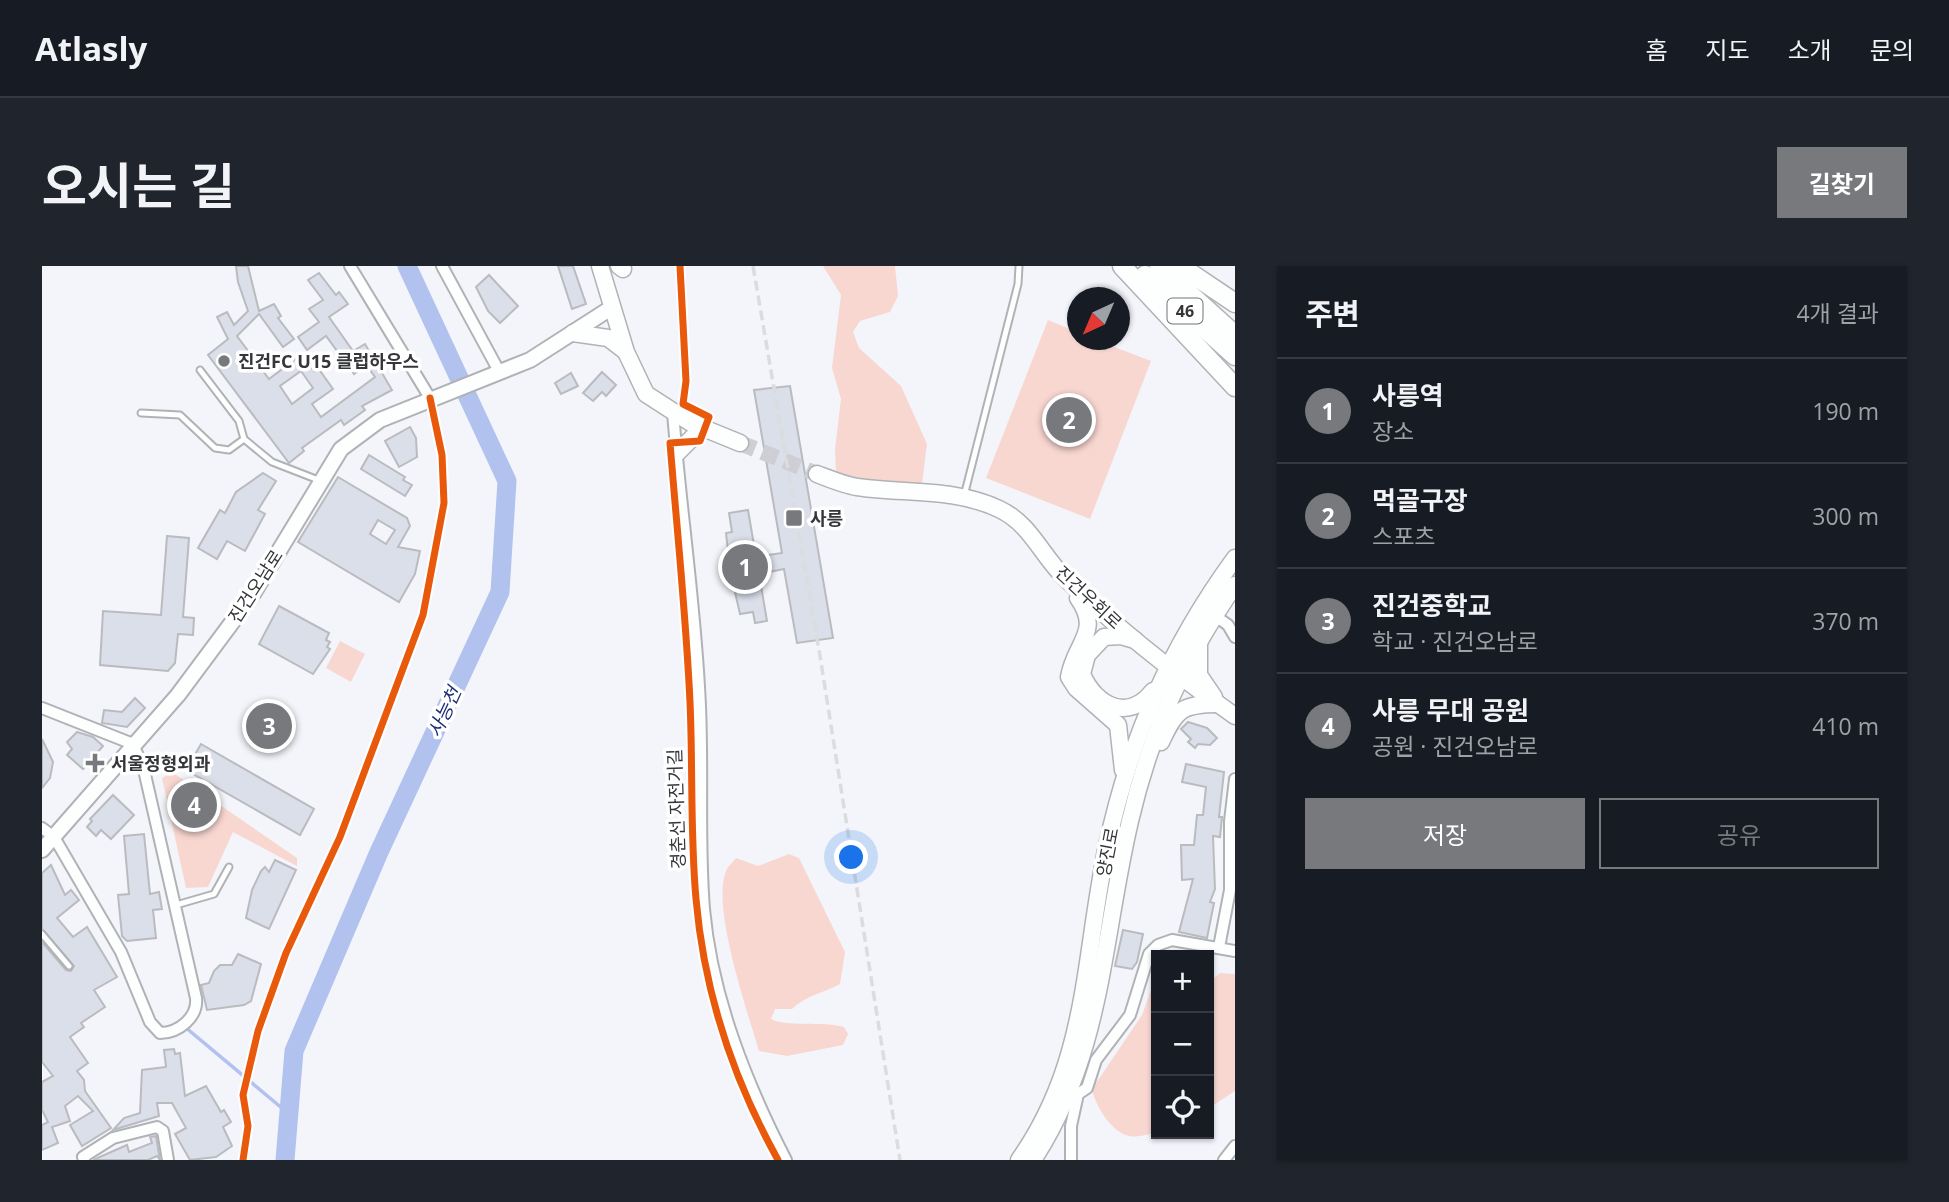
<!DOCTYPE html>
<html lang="ko">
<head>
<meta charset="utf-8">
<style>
	body { margin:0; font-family:"Open Sans","Noto Sans KR",sans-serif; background:#20242c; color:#f1f3f6 }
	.controls { position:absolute; right:21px; bottom:21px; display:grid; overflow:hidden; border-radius:0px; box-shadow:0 2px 5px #0004 }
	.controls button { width:63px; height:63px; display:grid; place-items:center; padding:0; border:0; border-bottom:2px solid #363941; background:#171b24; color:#f1f3f6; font:35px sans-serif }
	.compass { position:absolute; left:1025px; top:21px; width:63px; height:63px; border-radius:50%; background:#171b24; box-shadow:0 2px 5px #0004; rotate:224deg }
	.you { position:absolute; left:810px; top:592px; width:24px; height:24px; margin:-18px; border:5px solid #fff; border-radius:50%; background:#1a73e8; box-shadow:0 0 0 10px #1a73e833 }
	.badge { display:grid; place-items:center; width:46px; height:46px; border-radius:50%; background:#77797d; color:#fff; font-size:23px; font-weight:700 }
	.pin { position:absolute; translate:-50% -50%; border:4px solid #fff; box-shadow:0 2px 7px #0006 }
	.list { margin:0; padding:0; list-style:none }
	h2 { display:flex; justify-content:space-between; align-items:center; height:91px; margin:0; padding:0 28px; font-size:30px }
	h2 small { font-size:23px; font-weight:400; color:#9ea1a6 }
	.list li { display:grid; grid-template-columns:46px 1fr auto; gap:21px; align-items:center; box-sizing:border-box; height:105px; padding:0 28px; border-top:2px solid #363941 }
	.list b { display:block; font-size:26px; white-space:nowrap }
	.list p { margin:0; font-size:23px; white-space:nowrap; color:#9ea1a6 }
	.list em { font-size:23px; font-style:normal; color:#9ea1a6 }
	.actions { display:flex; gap:14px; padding:21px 28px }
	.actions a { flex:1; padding:16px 0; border:2px solid #77797d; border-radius:0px; text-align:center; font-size:24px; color:#77797d }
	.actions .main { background:#77797d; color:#fff }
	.icon { flex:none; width:38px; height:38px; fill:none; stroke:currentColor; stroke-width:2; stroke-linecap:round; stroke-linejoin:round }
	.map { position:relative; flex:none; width:1193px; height:894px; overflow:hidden; border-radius:0px }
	header { display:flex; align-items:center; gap:42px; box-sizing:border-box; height:98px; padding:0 35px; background:#171b24; border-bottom:2px solid #363941 }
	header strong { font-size:33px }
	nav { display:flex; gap:38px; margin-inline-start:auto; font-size:24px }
	.intro { display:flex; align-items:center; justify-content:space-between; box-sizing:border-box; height:168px; padding:0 42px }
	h1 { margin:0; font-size:49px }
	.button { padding:18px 32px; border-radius:0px; background:#77797d; color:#fff; font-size:24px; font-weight:700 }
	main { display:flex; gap:42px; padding:0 42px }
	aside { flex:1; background:#171b24; border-radius:0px; box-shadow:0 2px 5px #0004 }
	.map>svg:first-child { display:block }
	.green { fill:#f9d7d1 }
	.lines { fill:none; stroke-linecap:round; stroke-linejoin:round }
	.stream { stroke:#b2c2ef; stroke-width:3.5 }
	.river { stroke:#b2c2ef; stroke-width:19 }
	.building { fill:#dbdfea; stroke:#babbbf; stroke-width:2; fill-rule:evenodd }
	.secondary-tunnel { stroke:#cecfd4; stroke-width:16; stroke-dasharray:16 8; stroke-linecap:butt }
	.service-casing { stroke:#b1b2b6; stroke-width:9 }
	.minor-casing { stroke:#b1b2b6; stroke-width:14 }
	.tertiary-casing { stroke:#b1b2b6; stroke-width:18 }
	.secondary-casing { stroke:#b1b2b6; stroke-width:19 }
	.trunk-casing { stroke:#b1b2b6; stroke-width:21 }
	.service { stroke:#fdfefe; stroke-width:5 }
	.minor { stroke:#fdfefe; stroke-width:10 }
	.tertiary { stroke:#fdfefe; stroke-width:14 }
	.secondary { stroke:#fdfefe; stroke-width:16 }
	.trunk { stroke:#fdfefe; stroke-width:18 }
	.rail { stroke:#dbdcde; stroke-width:3.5; stroke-dasharray:10 5; stroke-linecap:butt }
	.cycleway-casing { stroke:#fff; stroke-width:11 }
	.cycleway { stroke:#e8590c; stroke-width:7 }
	.poi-dot { fill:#77797d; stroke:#fff; stroke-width:2.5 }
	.labels { text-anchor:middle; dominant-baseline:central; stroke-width:7; stroke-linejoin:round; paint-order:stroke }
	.shield { fill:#fff; stroke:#717275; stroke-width:2 }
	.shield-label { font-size:16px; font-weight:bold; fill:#34363a }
	.poi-label { font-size:18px; font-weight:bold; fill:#34363a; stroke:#fff; text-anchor:start }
	.street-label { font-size:18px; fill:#34363a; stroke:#fff }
	.water-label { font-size:19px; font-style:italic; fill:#1d2e75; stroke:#fff }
</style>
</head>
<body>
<header>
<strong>Atlasly</strong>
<nav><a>홈</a><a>지도</a><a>소개</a><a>문의</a></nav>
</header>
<div class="intro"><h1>오시는 길</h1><a class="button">길찾기</a></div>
<main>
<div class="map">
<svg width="1193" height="894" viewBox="0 0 1193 894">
	<rect width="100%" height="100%" fill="#f4f5fa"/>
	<g class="green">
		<path d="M781,0H853L856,30L848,46L818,55L811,66L817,82L859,120L885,178L880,218L815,217L794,207L793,183L799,133L790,102L799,29Z"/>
		<path d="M1006,54L1035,66L1036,74H1054L1109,95L1048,253L944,212Z"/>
		<path d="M298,375L323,388L309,416L284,402Z"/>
		<path d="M130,506L255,592V600L191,566L166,621L144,622L120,512Z"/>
		<path d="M747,588L757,592L803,686L798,718C781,727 763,730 750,743H733L729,753C743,761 780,755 802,761L806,768L801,779L745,790L717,785C706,747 669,641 684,605C685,601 691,596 694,592L716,600Z"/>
		<path d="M1178,707L1193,708V825L1167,842V716Z"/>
		<path d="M1114,710V867C1106,868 1094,872 1087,870C1069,866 1053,839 1050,823L1100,749Z"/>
	</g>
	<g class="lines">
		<path class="stream" d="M143,761L247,848"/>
		<path class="river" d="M243,894L252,785L337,586L458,326L465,215L365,0"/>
	</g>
	<g class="building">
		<path d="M194,0H206L217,45L232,38L239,50L236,52L252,73L241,81L217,48L195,70L227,113L260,88L272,105L276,102L291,123L270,138L279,151L333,111L324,99L312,108L284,70L265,84L256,71L277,56L267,43L281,34L266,14L277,7L294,29L297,26L306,38L287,51L311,85L323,78L350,124L320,140L323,144L302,159L299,154L260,182L262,185L247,197L166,89L186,73L175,51L185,46L192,59L206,45L196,16ZM259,105L271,122L250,138L238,120Z"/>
		<path d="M516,0H531L544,38L530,43Z"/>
		<path d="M447,9L476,40L458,57L446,45L434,21Z"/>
		<path d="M560,106L574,119L564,130L560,126L551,135L541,127Z"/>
		<path d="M529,107L536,120L519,128L513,117Z"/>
		<path d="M748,120L791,372L755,377L742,303L717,308L725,355L713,357L711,346L698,348L691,317L684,318L680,295L687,294L684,267L690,266L687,247L706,244L714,291L740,287L712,124Z"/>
		<path d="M368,161L374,172L375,191L357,201L343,175Z"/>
		<path d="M327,189L363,211L361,214L370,219L363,230L319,203Z"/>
		<path d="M221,207L234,215L216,244L223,248L203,285L185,275L175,293L156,282L178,244L183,247L194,226Z"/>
		<path d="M296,211L365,252L368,260L356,281L378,285L373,308L357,336L256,276ZM336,254L353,264L344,278L328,268Z"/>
		<path d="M125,270L147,272L141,351L152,352L151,369L136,368L133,397L126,405L58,399L61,345L119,349Z"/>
		<path d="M237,340L287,367L284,374L288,376L285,381L288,383L271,408L217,378Z"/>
		<path d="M93,432L103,442L85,461L60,457L62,444L80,446Z"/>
		<path d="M1146,456L1165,462L1175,472L1168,479L1156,478L1153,482L1146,476L1149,473L1139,463Z"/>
		<path d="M35,466L51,471L61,480L41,503L25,489L30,483L25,476Z"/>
		<path d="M0,473L11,496L8,512L0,522Z"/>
		<path d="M159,478L272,543L258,569L144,504Z"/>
		<path d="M1144,498L1182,506L1177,551H1180L1178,571L1171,570L1173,623L1168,636L1172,637L1165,672L1137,666L1151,613L1140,614L1139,579H1152L1155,549H1161L1164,521L1140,516Z"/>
		<path d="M71,529L92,549L69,573L59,564L54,570L45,561L50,555L48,553Z"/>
		<path d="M102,568L108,628L117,626L120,643L111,644L114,672L85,675L80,670L76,629L87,628L82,570Z"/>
		<path d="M233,594L254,604L227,663L204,652L210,624L219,605L223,601L227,606Z"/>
		<path d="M9,599L23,629L29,624L37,634L15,652L31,671L45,661L75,711L52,724L63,741L39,757L42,761L28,771L46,797L35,805L42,814L43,825L69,862L40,880L28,859L51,845L36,830L23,840L28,855L10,861L16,877L0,884V859L6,856L0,844V816L11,810L0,796V676L24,704L29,705L32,700L0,663V607Z"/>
		<path d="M1081,664L1101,668L1095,696L1090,703L1073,700Z"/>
		<path d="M196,688L219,698L209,735L202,739L165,744L159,719L167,717L172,705L178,699H190Z"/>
		<path d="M132,783L133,788L138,787L143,830L164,820L179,846L182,844L189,856L181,861L190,880L174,891L148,894L133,868L144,862L130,837H115L117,850L71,864L82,852L98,847L100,804L124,801L122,784Z"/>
		<path d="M114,870L118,894L115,890L106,894H51L85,879L87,886L110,877L108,871Z"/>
	</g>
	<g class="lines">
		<path class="secondary-tunnel" d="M698,177L775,208"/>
		<defs>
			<g id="service">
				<path d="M158,104L197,155L202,173L230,196L279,215"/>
				<path d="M99,147L138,149L173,182L187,184L202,173"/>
				<path d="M922,230L976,18L977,0"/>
				<path d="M134,639L172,628L187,601"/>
				<path d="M0,668L27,700"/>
			</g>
			<g id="minor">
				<path d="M308,0L388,132"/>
				<path d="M400,0L458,107"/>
				<path d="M631,146C638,238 652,329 657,421C662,495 656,569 662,643C670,731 704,816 744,894"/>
				<path d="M1172,349L1186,359L1193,371"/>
				<path d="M0,442L91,478L102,504L154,732C156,751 137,767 118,767L108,756L79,686L12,571L0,562"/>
				<path d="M1177,681L1188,624V555L1193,513"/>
				<path d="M42,894L41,891L71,872L115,861L121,865L126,894"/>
				<path d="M1029,894V860L1036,828L1045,822L1054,794L1088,749L1107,688L1116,679L1130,674L1193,685"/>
				<path d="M1182,894L1193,880"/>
			</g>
			<path id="tertiary" d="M0,584L136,429L209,331L299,183L338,154L488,94L569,42"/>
			<g id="secondary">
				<path d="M558,0L584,86L604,128L649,157L698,177"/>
				<path d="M577,0L581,3"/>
				<path d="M531,67L566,72L583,85"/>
				<path d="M635,187L660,162"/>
				<path d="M775,208C788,213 802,219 815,221C863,228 913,222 957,243C989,258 999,289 1023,312C1075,362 1133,408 1193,450"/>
				<path d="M1036,332C1060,366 1033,376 1027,411L1034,422L1076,459L1081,504"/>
				<path d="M1093,374L1079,370L1062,371L1045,389L1040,408C1054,441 1087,456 1111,425"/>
				<path d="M1157,377V409L1172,431"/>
				<path d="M1119,476C1134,444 1139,438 1176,438"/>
				<path d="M977,894C1047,795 1041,693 1065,580C1088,473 1128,381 1193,292"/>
				<path d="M991,894C1061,787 1060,674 1088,555C1108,468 1142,392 1193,319"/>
			</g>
			<g id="trunk">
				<path d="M1080,0L1193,121"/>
				<path d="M1117,0L1193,69"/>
				<path d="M1138,0L1193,37"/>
				<path d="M1103,9L1193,90"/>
			</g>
		</defs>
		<use href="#service" class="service-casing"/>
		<use href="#minor" class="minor-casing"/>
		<use href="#tertiary" class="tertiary-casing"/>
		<use href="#secondary" class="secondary-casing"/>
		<use href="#trunk" class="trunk-casing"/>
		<use href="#service" class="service"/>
		<use href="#minor" class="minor"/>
		<use href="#tertiary" class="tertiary"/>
		<use href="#secondary" class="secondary"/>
		<use href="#trunk" class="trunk"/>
		<path class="rail" d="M711,0L778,390L858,894"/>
		<defs>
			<g id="cycleway">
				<path d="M638,0L644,115L641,138L667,151L658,175L628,177C635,264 644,350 648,436C651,502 648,567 654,633C662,725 691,813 736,894"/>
				<path d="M201,894L206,860L201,829L216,765L244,687L298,571L381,349L402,237L400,189L388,132"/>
			</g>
		</defs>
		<use href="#cycleway" class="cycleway-casing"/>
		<use href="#cycleway" class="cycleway"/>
	</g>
	<g class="poi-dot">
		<circle cx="182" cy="95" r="7"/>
		<rect x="743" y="243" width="18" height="18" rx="3.5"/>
		<path d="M49.5 486.5h7v7h7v7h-7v7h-7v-7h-7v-7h7z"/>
	</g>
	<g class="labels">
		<rect class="shield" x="1125.5" y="32.5" width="35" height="25" rx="5"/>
		<g class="shield-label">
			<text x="1143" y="45">46</text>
		</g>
		<g class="poi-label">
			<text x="196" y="95">진건FC U15 클럽하우스</text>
			<text x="768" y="252">사릉</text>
			<text x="69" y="497">서울정형외과</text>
		</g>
		<g class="street-label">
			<text transform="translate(213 320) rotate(-57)">진건오남로</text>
			<text transform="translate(1047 331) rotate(43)">진건우회로</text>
			<text transform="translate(634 543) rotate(-92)">경춘선 자전거길</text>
			<text transform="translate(1065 586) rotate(-79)">양진로</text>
		</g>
		<g class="water-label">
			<text transform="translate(402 446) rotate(-65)">사능천</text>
		</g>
	</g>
</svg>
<div class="controls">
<button>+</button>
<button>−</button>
<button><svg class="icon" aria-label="locate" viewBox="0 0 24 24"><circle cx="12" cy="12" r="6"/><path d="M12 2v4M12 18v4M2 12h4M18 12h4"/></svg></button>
</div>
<svg class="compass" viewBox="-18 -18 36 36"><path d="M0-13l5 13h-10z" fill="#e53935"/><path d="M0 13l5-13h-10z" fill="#9ea1a6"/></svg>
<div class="you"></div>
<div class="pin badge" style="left:703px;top:301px">1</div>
<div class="pin badge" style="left:1027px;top:154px">2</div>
<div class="pin badge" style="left:227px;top:460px">3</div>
<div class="pin badge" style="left:152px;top:539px">4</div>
</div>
<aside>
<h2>주변<small>4개 결과</small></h2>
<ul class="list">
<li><span class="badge">1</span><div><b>사릉역</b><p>장소</p></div><em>190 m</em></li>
<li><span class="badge">2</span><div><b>먹골구장</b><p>스포츠</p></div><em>300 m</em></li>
<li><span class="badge">3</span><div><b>진건중학교</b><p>학교 · 진건오남로</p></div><em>370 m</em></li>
<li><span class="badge">4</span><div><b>사릉 무대 공원</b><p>공원 · 진건오남로</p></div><em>410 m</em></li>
</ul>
<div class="actions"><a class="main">저장</a><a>공유</a></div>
</aside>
</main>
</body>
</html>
